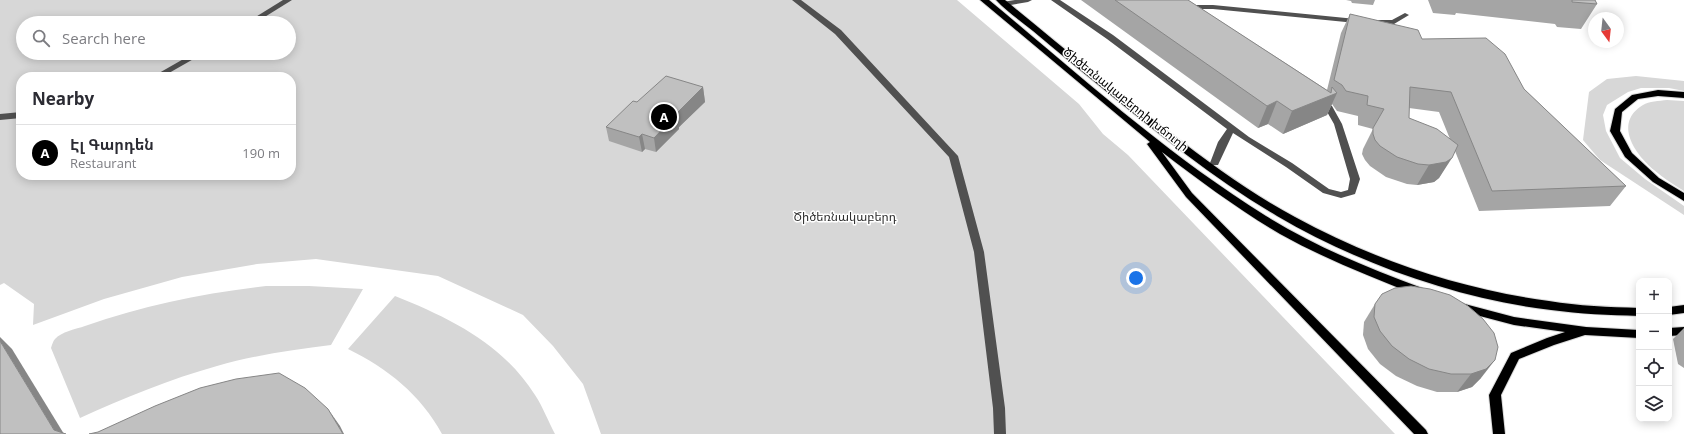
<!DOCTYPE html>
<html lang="en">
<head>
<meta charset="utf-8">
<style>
	body { margin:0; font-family:"Open Sans","Noto Sans Armenian",sans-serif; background:#f2f2f3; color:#2b2b33 }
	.controls { position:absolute; right:12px; bottom:12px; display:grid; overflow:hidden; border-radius:8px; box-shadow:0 2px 10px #0003 }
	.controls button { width:36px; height:36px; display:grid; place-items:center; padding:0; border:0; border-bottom:1px solid #e1e1e2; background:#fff; color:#2b2b33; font:20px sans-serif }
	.compass { position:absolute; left:1588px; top:12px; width:36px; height:36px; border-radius:50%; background:#fff; box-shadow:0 2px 10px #0003; rotate:165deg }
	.you { position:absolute; left:1136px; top:278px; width:14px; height:14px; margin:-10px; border:3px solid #fff; border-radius:50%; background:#1a73e8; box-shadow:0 0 0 6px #1a73e833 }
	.badge { display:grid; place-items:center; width:26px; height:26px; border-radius:50%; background:#000; color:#fff; font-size:13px; font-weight:700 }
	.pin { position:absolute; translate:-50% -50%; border:2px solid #fff; box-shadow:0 1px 4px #0006 }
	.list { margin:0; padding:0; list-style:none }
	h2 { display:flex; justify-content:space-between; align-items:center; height:52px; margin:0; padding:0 16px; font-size:17px }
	h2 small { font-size:13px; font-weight:400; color:#7c7c81 }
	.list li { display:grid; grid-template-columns:26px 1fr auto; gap:12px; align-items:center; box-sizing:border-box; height:56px; padding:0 16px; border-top:1px solid #e1e1e2 }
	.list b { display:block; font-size:15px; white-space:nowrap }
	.list p { margin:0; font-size:13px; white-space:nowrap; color:#7c7c81 }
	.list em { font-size:13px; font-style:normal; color:#7c7c81 }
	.icon { flex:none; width:22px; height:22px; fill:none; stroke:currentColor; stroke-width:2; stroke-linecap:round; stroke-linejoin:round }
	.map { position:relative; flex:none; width:1684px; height:434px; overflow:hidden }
	.search { position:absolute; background:#fff; box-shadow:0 2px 10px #0003; left:16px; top:16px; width:280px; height:44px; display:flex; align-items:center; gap:10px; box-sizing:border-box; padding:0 14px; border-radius:22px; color:#7c7c81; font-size:15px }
	.panel { position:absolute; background:#fff; box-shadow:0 2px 10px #0003; left:16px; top:72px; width:280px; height:108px; border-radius:16px }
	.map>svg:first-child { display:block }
	.green { fill:#d7d7d7; fill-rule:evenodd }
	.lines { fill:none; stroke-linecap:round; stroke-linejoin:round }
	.major-casing { stroke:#dbdbdb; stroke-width:2 }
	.minor { fill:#505050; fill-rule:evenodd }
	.major { fill:#000; fill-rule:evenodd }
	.wall { fill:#a5a5a5; fill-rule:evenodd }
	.shaded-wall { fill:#868686 }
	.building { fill:#c0c0c0; stroke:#868686 }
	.labels { text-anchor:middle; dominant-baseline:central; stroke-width:3; stroke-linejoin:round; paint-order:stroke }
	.street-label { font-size:12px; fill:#000; stroke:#fff }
	.park-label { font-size:12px; fill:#2e2e2e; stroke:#fff }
</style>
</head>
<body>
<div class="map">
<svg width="1684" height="434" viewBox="0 0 1684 434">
	<rect width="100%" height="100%" fill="#fff"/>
	<g class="green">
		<path d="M0,0H957L1079,104L1103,134L1128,155L1395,434H601L583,384L553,346L523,315L438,276L316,259L257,264L182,277L104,299L33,325L34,304L4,283L0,285ZM23,23H289V53H23ZM21,77H291V175H21Z"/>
		<path d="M1636,76L1684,81V91L1669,88H1641L1628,92L1607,105L1603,115L1606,131L1620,158L1645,179L1684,206V215L1600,160L1583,140L1589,92L1607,79Z"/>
		<path d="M1667,100L1684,101V191C1674,185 1663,178 1654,170C1635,154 1613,123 1643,105C1649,101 1659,101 1667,100Z"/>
		<path d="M266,286H309L363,289L331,345C293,350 254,355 217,366C170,379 124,398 80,418L51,348C52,345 53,341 55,339C61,332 76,329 85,326C144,305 204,293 266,286Z"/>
		<path d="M395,296C450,318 503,344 535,395C543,407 548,421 555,434H442C421,395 387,368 348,349Z"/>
	</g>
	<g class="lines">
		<defs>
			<g id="major">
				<path d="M980,0H989C1078,74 1166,154 1266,216C1314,246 1368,268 1422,288L1423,291L1422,294H1414C1369,276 1323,258 1280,234C1239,210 1200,181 1162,152L1192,193L1426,430L1428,434H1414L1186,197L1147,144L1150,142Z"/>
				<path d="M996,0H1005C1060,45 1115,91 1172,134C1211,164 1252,194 1295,217C1374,260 1460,289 1549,301C1579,306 1609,307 1639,308V316C1609,315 1580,314 1551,310C1458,299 1357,263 1277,216C1216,180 1161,136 1107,92C1082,72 1057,51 1033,31C1021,21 1007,12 996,0Z"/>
				<path d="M1658,90L1684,92V98L1658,96L1638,99L1622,112L1620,131L1632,153L1659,178L1684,193V201L1653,182L1625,157L1610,131L1615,109L1632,95Z"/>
				<path d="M1461,303L1514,317L1586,327L1639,330V338L1585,335L1554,345L1519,359L1501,395L1505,434H1493L1489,395L1511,353L1547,338L1565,332L1514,325L1457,310L1455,307L1457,304Z"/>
				<path d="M1684,305V313L1669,315V307Z"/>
				<path d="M1684,327V335L1669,336V328Z"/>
			</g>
		</defs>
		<use href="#major" class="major-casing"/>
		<g class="minor">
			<path d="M283,0H292L255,23H246Z"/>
			<path d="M792,0H801L841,30L958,156L984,252L1005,408L1006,434H994L993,408L974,252L949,157L835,34Z"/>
			<path d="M1015,0H1032L1028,2L1005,6L1001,4L1002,2Z"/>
			<path d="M1051,0H1060L1113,35L1249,137L1292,163L1329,189L1341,192L1348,190L1350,179L1334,124L1326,110L1316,102L1320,99L1332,106L1342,124L1360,179L1355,194L1341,198L1323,193L1286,167L1233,133L1218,165H1212L1210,163L1218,142L1227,129L1107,39Z"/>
			<path d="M1190,5H1213L1366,20H1392L1405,13L1409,15L1394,24H1366L1213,9H1195L1192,13H1186L1184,10Z"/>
			<path d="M194,53H204L162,77H152Z"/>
			<path d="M21,112V118L0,120V114Z"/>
		</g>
		<use href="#major" class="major"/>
	</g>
	<g class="wall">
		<path d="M1081,0H1188L1327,90L1341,33L1350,14L1422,39L1524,89L1626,186L1610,206L1479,211L1455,151L1439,178L1434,182L1417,185L1407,184L1386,177L1370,166L1365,160L1362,154L1363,149L1373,129L1358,125V116L1337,111L1332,104L1327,115L1283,134L1268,124L1258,128ZM1409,108L1439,112L1450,139L1409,118Z"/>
		<path d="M1346,0H1375L1373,5L1352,3L1351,1Z"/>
		<path d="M1428,0H1595L1597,4L1581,29L1557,27L1555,24L1456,13L1455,15L1433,13Z"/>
		<path d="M703,87L705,102L679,127V129L656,152L645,149L642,152L609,141L606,127L637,102Z"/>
		<path d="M1375,304L1481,378L1472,387L1457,392H1437L1417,386L1396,376L1380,364L1368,349L1363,335L1364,322Z"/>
		<path d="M1684,328V368L1678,364L1673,339Z"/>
	</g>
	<g class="shaded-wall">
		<path d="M703,87L705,102L679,127V129L656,152L654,138L676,114Z"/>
		<path d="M1337,93L1327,115L1283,134L1292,111Z"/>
		<path d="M1277,101L1268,124L1258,128L1267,106Z"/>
		<path d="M642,134L645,149L642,152L639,137Z"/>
		<path d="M1452,158L1439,178L1434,182L1417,185L1429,165Z"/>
		<path d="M0,337L12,349L64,434L54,430L0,341Z"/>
		<path d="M1495,360L1481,378L1472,387L1457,392L1471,374Z"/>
		<path d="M328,409L340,426L344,434H343Z"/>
	</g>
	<g class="building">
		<path d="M1115,0H1188L1331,93L1332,87L1337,93L1292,111L1277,101L1267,106Z"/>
		<path d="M1572,0H1595L1597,4L1572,2Z"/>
		<path d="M1350,14L1418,30L1422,39L1486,38L1505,54L1524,89L1626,186L1492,191L1451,92L1410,87L1409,118L1437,129L1458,145L1452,158L1446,162L1429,165L1418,164L1397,157L1380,146L1375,140L1373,134V128L1384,109L1367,105L1368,96L1346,91L1342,85L1334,80Z"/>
		<path d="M666,76L703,87L676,114H677L654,138L642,134L639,137L606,127L633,101L637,102Z"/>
		<path d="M1411,286L1430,289L1450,295L1468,306L1483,319L1494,333L1498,347L1495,360L1486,369L1471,374H1451L1429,369L1409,359L1392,346L1380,331L1374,317L1375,304L1382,294L1395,288Z"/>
		<path d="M0,341L54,430L66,434H0Z"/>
		<path d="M279,373L305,388L328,409L343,434H89L98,432L155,406L200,388L236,379Z"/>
	</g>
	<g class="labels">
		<g class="street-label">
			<text transform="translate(1126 99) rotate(39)">Ծիծեռնակաբերդի խճուղի</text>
		</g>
		<g class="park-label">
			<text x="845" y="216">Ծիծեռնակաբերդ</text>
		</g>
	</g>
</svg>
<div class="controls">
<button>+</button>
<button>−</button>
<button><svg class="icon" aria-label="locate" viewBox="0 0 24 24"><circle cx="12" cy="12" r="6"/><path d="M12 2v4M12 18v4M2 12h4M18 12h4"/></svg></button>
<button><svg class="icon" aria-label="layers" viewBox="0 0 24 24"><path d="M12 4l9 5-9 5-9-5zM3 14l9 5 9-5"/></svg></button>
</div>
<svg class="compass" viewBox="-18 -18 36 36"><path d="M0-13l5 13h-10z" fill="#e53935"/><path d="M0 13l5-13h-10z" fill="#7c7c81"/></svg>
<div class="you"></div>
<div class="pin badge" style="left:664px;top:117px">A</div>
<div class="search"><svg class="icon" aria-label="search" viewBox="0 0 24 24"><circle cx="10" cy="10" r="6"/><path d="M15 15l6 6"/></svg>Search here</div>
<section class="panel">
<h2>Nearby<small></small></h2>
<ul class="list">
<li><span class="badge">A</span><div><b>Էլ Գարդեն</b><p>Restaurant</p></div><em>190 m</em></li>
</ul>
</section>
</div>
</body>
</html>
